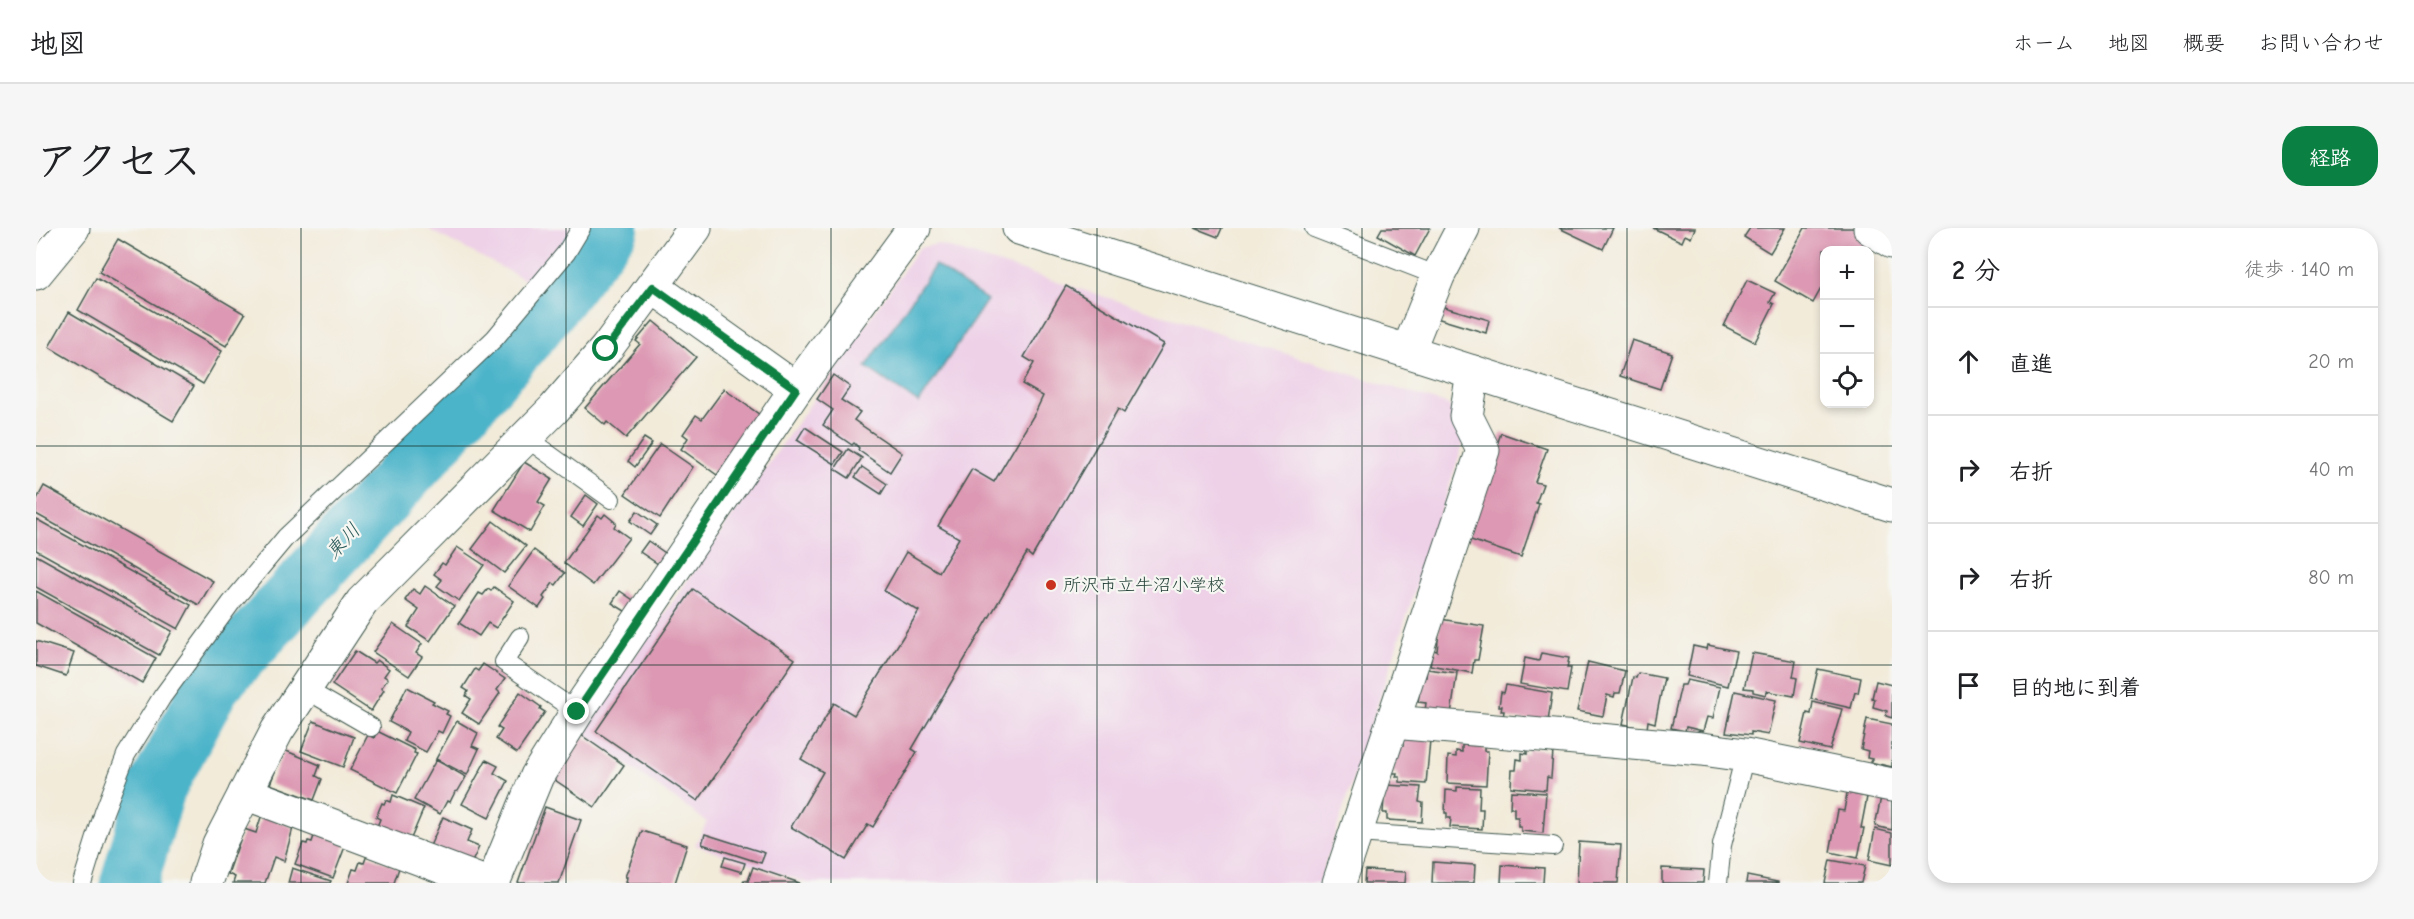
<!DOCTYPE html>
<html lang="ja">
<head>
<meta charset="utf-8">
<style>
	body { margin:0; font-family:"Comic Neue","Klee One",sans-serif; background:#f6f6f6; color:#202124 }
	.controls { position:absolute; right:18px; top:18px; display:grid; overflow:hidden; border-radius:12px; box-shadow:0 3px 9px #0003 }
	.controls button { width:54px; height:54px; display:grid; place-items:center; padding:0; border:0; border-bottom:2px solid #e0e0e0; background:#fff; color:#202124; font:30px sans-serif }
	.stop { position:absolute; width:18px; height:18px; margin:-14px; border:4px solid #0b8043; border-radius:50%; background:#fff }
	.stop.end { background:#0b8043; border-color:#fff; box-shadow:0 2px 6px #0008 }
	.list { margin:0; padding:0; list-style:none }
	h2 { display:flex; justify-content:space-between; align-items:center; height:78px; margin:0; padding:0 24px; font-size:26px }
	h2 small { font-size:20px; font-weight:400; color:#757577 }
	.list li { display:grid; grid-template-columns:39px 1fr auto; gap:18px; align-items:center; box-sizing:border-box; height:108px; padding:0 24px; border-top:2px solid #e0e0e0 }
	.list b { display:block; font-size:22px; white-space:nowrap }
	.list em { font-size:20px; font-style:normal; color:#757577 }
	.icon { flex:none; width:33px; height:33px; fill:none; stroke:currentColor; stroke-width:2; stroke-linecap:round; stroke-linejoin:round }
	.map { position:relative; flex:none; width:1856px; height:655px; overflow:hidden; border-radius:24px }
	header { display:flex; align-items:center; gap:36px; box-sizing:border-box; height:84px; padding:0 30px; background:#fff; border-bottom:2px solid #e0e0e0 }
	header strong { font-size:28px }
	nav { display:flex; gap:33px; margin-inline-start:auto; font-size:21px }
	.intro { display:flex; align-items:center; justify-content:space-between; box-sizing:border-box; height:144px; padding:0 36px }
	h1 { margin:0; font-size:42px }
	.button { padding:15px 27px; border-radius:24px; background:#0b8043; color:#fff; font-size:21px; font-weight:700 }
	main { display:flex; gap:36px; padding:0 36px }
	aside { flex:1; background:#fff; border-radius:24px; box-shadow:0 3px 9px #0003 }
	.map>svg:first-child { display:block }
	.built { fill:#eed0e7 }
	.water { fill:#4bb4c9; stroke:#35787e; stroke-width:1.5 }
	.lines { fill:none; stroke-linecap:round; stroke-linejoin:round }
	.river { stroke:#4bb4c9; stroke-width:58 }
	.building { fill:#dd99b3 }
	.service-casing { stroke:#3f574d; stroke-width:20 }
	.minor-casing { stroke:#3f574d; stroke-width:35 }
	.tertiary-casing { stroke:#3f574d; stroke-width:35 }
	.service { stroke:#fff; stroke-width:18 }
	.minor { stroke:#fff; stroke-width:33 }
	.tertiary { stroke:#fff; stroke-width:33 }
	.route { stroke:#0b8043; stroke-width:8 }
	.grid { fill:none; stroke:#1f3d34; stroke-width:1.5; stroke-opacity:0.55 }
	.poi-dot { fill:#c8321e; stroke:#f6f6f2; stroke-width:2 }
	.labels { text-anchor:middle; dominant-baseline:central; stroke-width:4.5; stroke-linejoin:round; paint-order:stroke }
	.poi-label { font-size:18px; fill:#1f3d34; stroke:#f6f6f2; text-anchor:start }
	.water-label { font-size:20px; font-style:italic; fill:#2a5b59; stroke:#f6f6f2 }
</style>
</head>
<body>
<header>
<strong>地図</strong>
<nav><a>ホーム</a><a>地図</a><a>概要</a><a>お問い合わせ</a></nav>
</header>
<div class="intro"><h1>アクセス</h1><a class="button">経路</a></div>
<main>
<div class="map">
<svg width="1856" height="655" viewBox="0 0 1856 655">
	<rect width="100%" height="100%" fill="#f6f6f2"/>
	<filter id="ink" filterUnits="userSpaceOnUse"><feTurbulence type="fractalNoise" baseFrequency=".0167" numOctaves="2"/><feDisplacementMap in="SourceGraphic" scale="12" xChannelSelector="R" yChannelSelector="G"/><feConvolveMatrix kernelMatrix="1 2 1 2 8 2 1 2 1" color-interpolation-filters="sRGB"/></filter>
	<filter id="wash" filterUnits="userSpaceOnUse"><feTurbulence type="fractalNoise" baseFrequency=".008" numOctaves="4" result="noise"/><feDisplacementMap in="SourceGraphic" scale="24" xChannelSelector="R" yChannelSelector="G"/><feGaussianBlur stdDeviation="1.35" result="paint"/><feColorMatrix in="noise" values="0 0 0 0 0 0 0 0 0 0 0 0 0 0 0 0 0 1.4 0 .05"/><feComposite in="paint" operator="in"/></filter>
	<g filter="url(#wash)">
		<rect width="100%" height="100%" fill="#f2ebda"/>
		<g class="built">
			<path d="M390,0H537L499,57Z"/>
			<path d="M901,16L1413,177L1429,210L1283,655H772L659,617L671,594L546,504L883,20Z"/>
		</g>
		<path class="water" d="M899,37L951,72L883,175L830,139Z"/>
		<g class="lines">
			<path class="river" d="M93,655L121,560L176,456L386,228L496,101L574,0"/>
		</g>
		<g id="blocks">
			<g class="building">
				<path d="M1159,0H1186L1182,9Z"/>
				<path d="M1346,0H1394L1379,28L1342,7Z"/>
				<path d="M1523,0H1577L1567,21Z"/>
				<path d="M1617,0H1659L1655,10L1649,7L1646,14Z"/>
				<path d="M1714,0H1749L1734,25L1708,9Z"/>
				<path d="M1769,0H1818L1836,10L1829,22H1788V55L1777,75L1739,53Z"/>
				<path d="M82,11L209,86L190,118L63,44Z"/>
				<path d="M60,50L186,123L167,156L42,82Z"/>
				<path d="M1711,52L1739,65L1734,74L1738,76L1719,114L1688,98Z"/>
				<path d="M1030,58L1128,116L1088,185L1082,181L996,329L991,325L876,521L881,524L837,599L832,596L810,632L755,599L787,544L765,531L798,475L818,487L883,383L848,363L870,324L903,344L923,310L902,298L936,241L958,254L999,185L1007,168L986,156L998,135L988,129Z"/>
				<path d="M1401,77L1453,92L1450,105L1397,89Z"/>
				<path d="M33,84L158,158L137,193L13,119Z"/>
				<path d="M617,93L660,129L590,210L571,194L569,197L549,180L604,116L600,113Z"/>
				<path d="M1596,112L1636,125L1624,161L1584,148Z"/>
				<path d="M797,147L814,159L805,172L824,184L818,192L866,225L854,244L822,222L823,220L818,215L816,217L787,197L797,182L781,171Z"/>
				<path d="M688,161L724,187L681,247L645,221L652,210L647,206L660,187L666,191Z"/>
				<path d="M769,199L807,224L799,236L761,212Z"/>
				<path d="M1465,205L1511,221L1499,254L1507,256L1500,275L1503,276L1485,329L1429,310Z"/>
				<path d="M608,210L616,215L599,239L592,233Z"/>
				<path d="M624,216L657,239L624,290L589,266Z"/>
				<path d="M812,221L826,230L813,250L799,241Z"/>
				<path d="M488,234L516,251L502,274L509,278L494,304L458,282Z"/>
				<path d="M826,239L851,256L845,266L819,249Z"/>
				<path d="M8,258L177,353L163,377L0,286V273Z"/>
				<path d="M550,267L562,276L547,298L535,289Z"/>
				<path d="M601,283L621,297L614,307L594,293Z"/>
				<path d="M569,286L580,295L578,299L593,310L557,357L528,335L562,287L566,290Z"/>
				<path d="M0,291L155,377L142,401L0,322Z"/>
				<path d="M457,293L490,318L468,345L436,321Z"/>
				<path d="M612,313L632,327L625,338L604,324Z"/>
				<path d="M421,319L448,337L423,373L401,358L406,352L398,346L406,335L409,337Z"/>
				<path d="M498,322L529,345L520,357L517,355L507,369L509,371L503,380L472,358Z"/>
				<path d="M0,327L136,403L123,427L0,359Z"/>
				<path d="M389,358L418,378L394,413L372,399L383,382L369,372L377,361L384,366Z"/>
				<path d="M458,359L478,373L460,400L452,395L443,408L423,395L443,365L447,367L452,361L455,363Z"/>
				<path d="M657,361L759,431L662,573L560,503Z"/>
				<path d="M0,363L120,430L106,455L0,395Z"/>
				<path d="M584,363L600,374L592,385L576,375Z"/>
				<path d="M1404,391L1448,398L1442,432H1438L1436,445L1394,437L1397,422L1401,423Z"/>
				<path d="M357,396L386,416L380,425L386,429L373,448L337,424Z"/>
				<path d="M0,413L38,425L30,448L0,438Z"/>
				<path d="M1672,417L1700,423L1692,458L1651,448L1657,418L1671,421Z"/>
				<path d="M319,423L338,435L341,432L353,441L348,448L352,451L345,460L348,462L335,483L296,457Z"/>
				<path d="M1505,425L1533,430L1531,440H1535L1531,464L1484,456L1489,430L1503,433Z"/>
				<path d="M1716,425L1760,433L1757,449L1761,450L1758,468L1731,463L1730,467L1717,464V461L1708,460Z"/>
				<path d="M1552,434L1589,443L1584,465H1579L1578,469L1571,467L1567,488L1541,483Z"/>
				<path d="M447,436L469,451L461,462L464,465L443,496L426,485L435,471L430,468L432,463L427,460L439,441L442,443Z"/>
				<path d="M1391,441L1421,445L1415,486L1389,483L1390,475L1382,474L1386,448L1390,449Z"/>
				<path d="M1782,441L1825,450L1822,465L1819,464L1815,480L1775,471Z"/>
				<path d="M1602,445L1628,450L1619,495L1612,493L1611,501L1587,496L1597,449L1600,450Z"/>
				<path d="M1651,452L1684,459L1677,490L1671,489L1667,503L1650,499L1649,503L1635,500L1645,457H1649Z"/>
				<path d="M1840,453L1856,457V490L1850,488L1851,483L1837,479L1839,471L1836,470Z"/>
				<path d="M1470,457L1516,465L1512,494L1467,490L1468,483H1465L1466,478H1463L1465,464L1468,465Z"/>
				<path d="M371,459L398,473L396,475L412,483L410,486L414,488L406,505L402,503L390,524L368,513L372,504L353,494Z"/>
				<path d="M1699,463L1740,472L1732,507L1715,504V507L1690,504Z"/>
				<path d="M484,464L505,479L504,481L509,484L481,525L460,511L466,502L461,499Z"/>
				<path d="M1777,474L1806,481L1794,522L1764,515L1771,485L1775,486Z"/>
				<path d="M1831,491L1856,496V539L1834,534L1836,531L1831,530L1832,523L1825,521Z"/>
				<path d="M277,493L318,509L307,539L265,523Z"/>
				<path d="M421,493L442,505L436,518L443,521L431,547L400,531Z"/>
				<path d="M341,503L379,522L378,525L381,526L361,565L314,542L332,507L338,510Z"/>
				<path d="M545,507L588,537L559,579L516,550Z"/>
				<path d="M1367,510L1394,512L1390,556L1364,554V549H1360L1361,545H1356L1362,517H1367Z"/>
				<path d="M1426,517L1448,518V523H1452L1450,557L1411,555L1412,528L1420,529V523L1426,524Z"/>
				<path d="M1491,521L1517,523L1515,550L1511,549L1510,562L1475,559L1476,542H1480L1481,531L1486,532V525L1491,526Z"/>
				<path d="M248,522L284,537L280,548L286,551L278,572L234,556Z"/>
				<path d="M400,532L430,549L422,563L419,564L414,574L411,573L404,586L378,572Z"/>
				<path d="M450,532L462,538L458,545L472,553L453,590L426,576Z"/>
				<path d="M1349,557L1385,559L1383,574L1387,575L1386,594L1351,592V585H1347Z"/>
				<path d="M1421,559L1444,560L1443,581H1447L1446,601L1414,599L1415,590H1411V585H1409L1410,562L1421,563Z"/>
				<path d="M1475,563L1510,565L1507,605L1485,603V599H1482V589H1478V580H1474Z"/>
				<path d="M1811,565L1831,569L1825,600H1828L1822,630L1794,624L1802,582L1808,583Z"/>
				<path d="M357,567L388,580L373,615L340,601L344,591L340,589L346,575L348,576L350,572L355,574Z"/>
				<path d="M1845,569L1856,571V602L1839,598Z"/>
				<path d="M509,579L545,592L523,655H482Z"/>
				<path d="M226,586L257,600L248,633L238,629L229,655H197L199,649L192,646L208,601L220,605Z"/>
				<path d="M407,589L436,602L431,614L443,619L435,636L394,618Z"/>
				<path d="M1839,601L1856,605V637L1833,632Z"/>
				<path d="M606,603L651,617L639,655H590L591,649H589Z"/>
				<path d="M279,605L310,616L297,650L259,636L267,615L271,616L272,613L276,614Z"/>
				<path d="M669,606L729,625L725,635L666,616Z"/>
				<path d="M1543,614L1585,617L1582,655H1541Z"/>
				<path d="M331,627L363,640L358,655H312L317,641L321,642L324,634L328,635Z"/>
				<path d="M689,629L709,635L706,644L686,638Z"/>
				<path d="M1794,632L1829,638L1825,655H1789Z"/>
				<path d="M1397,634L1439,637L1438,655H1396Z"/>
				<path d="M1466,637L1508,640L1507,655H1465Z"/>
				<path d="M717,639L764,655H707L708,652L712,653Z"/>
				<path d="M256,640L295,653L294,655H252Z"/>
				<path d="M1626,640L1668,642L1667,655H1626Z"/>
				<path d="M1329,642L1370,644L1369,655H1328Z"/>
				<path d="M1711,648L1742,654V655H1710Z"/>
			</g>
		</g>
	</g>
	<g filter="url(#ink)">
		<use href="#blocks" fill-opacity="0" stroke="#3f574d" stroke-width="1.5"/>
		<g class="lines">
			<defs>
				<g id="service">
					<path d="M1278,0L1402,48"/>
					<path d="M489,209L575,271"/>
					<path d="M484,409L468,434L541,484"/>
					<path d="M269,461L335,499"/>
					<path d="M1320,605L1517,618"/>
					<path d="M46,655L68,584L90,527L126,469L195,375L250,309L459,110L530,25L545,0"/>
					<path d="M1682,655L1686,617L1709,527"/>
				</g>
				<g id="minor">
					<path d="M1834,0L1856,14"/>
					<path d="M0,45L37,0"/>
					<path d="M617,59L760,161"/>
					<path d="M1372,123L1402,48L1427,0"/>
					<path d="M1357,494L1666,521L1709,527L1856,557"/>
					<path d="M209,565L449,655"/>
					<path d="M170,655L183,616L241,503L326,374L518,181L570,121L659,0"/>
					<path d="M457,655L501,548L541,484L760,161L878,0"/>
					<path d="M1303,655L1447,222L1430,188L1437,144"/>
				</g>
				<path id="tertiary" d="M983,0L1856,277"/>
			</defs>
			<use href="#service" class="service-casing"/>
			<use href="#minor" class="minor-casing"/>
			<use href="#tertiary" class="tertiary-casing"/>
			<use href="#service" class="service"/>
			<use href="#minor" class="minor"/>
			<use href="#tertiary" class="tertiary"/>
		</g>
	</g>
	<g class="lines" filter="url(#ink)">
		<path class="route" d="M541,484L760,161L617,59L570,121"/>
	</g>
	<path class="grid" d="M265,0V655M530,0V655M795,0V655M1061,0V655M1326,0V655M1591,0V655M0,218H1856M0,437H1856"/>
	<circle class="poi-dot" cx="1015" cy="357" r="6"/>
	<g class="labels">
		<g class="poi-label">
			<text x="1027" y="357">所沢市立牛沼小学校</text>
		</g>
		<g class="water-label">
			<text transform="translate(307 313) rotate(-47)">東川</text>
		</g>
	</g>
</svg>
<div class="controls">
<button>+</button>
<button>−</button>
<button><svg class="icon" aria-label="locate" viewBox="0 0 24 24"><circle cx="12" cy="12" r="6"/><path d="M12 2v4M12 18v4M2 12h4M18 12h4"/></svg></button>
</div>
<div class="stop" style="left:570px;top:121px"></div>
<div class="stop end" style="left:541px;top:484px"></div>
</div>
<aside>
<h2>2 分<small>徒歩 · 140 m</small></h2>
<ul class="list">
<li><svg class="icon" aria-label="ahead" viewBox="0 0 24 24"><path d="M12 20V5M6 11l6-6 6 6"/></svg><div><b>直進</b></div><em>20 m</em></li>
<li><svg class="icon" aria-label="right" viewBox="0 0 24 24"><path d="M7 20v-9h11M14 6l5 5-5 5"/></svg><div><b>右折</b></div><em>40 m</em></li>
<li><svg class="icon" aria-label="right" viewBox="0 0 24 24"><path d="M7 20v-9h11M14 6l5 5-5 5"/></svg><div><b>右折</b></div><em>80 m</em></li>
<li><svg class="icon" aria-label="arrive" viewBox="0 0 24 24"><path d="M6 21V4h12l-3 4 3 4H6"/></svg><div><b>目的地に到着</b></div></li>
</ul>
</aside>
</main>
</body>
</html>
